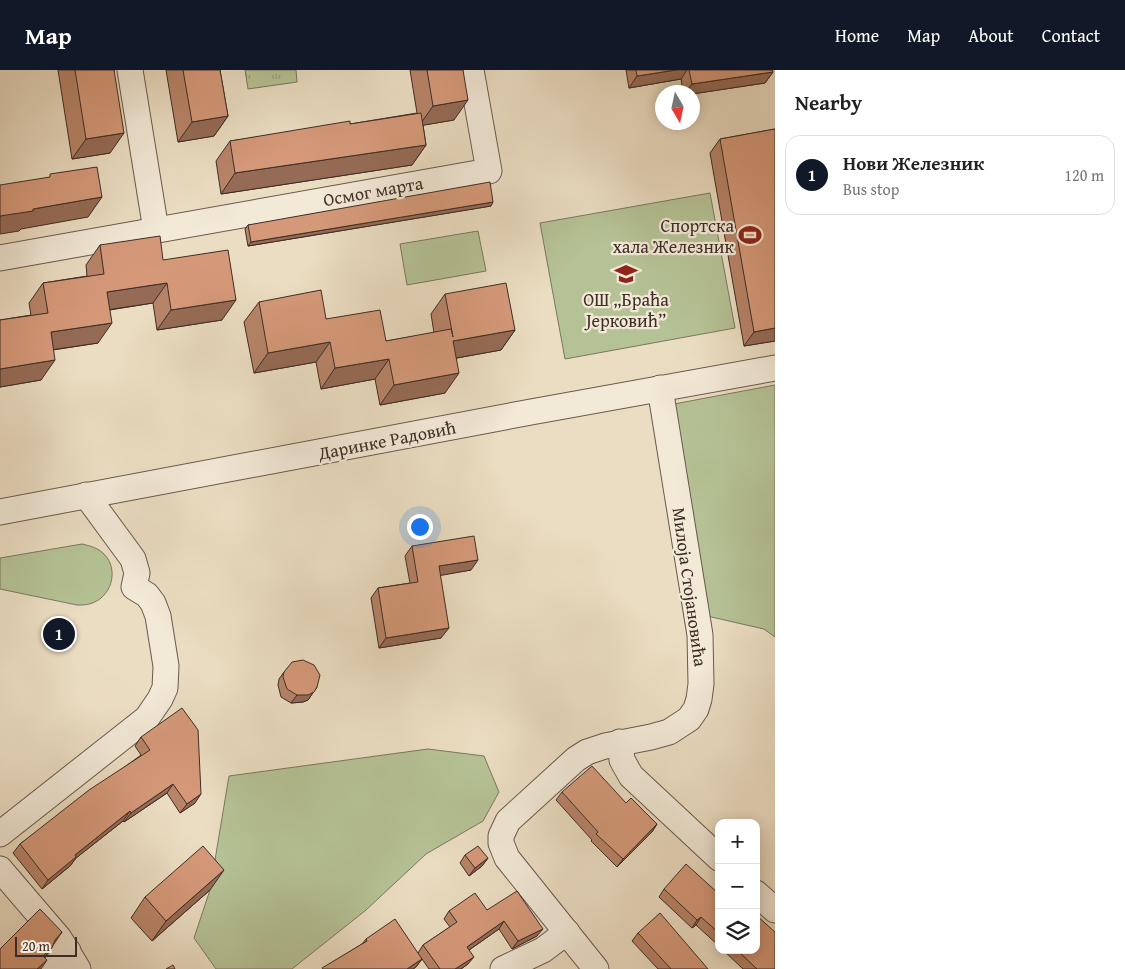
<!DOCTYPE html>
<html lang="en">
<head>
<meta charset="utf-8">
<style>
	body { margin:0; font-family:"Gentium Book Plus",serif; background:#f6f6f6; color:#222 }
	.controls { position:absolute; right:15px; bottom:15px; display:grid; overflow:hidden; border-radius:10px; box-shadow:0 2px 12px #0003 }
	.controls button { width:45px; height:45px; display:grid; place-items:center; padding:0; border:0; border-bottom:1px solid #e0e0e0; background:#fff; color:#222; font:25px sans-serif }
	.compass { position:absolute; left:655px; top:15px; width:45px; height:45px; border-radius:50%; background:#fff; box-shadow:0 2px 12px #0003; rotate:171deg }
	.scale { position:absolute; left:15px; bottom:12px; width:62px; box-sizing:border-box; padding-left:5px; border:2px solid #3e2d27; border-top:0; font-size:14px; line-height:18px; white-space:nowrap; color:#3e2d27; -webkit-text-stroke:4px #f2e9d7; paint-order:stroke }
	.you { position:absolute; left:419px; top:456px; width:18px; height:18px; margin:-12px; border:4px solid #fff; border-radius:50%; background:#1a73e8; box-shadow:0 0 0 8px #1a73e833 }
	.badge { display:grid; place-items:center; width:32px; height:32px; border-radius:50%; background:#111827; color:#fff; font-size:16px; font-weight:700 }
	.pin { position:absolute; translate:-50% -50%; border:2px solid #fff; box-shadow:0 1px 5px #0006 }
	.list { margin:0; padding:0; list-style:none }
	h2 { display:flex; justify-content:space-between; align-items:center; height:65px; margin:0; padding:0 20px; font-size:21px }
	h2 small { font-size:16px; font-weight:400; color:#767676 }
	.list li { display:grid; grid-template-columns:32px 1fr auto; gap:15px; align-items:center; box-sizing:border-box; height:80px; margin:0 10px 10px; padding:0 10px; border:1px solid #e0e0e0; border-radius:15px }
	.list b { display:block; font-size:19px; white-space:nowrap }
	.list p { margin:0; font-size:16px; white-space:nowrap; color:#767676 }
	.list em { font-size:16px; font-style:normal; color:#767676 }
	.icon { flex:none; width:28px; height:28px; fill:none; stroke:currentColor; stroke-width:2; stroke-linecap:round; stroke-linejoin:round }
	.map { position:relative; flex:none; width:775px; height:899px; overflow:hidden }
	header { display:flex; align-items:center; gap:30px; box-sizing:border-box; height:70px; padding:0 25px; background:#111827; color:#fff }
	header strong { font-size:24px }
	nav { display:flex; gap:28px; margin-inline-start:auto; font-size:18px }
	main { display:flex }
	aside { flex:1; background:#fff }
	.map>svg:first-child { display:block }
	.grass { fill:#b5c295; stroke:#7a785e }
	.park { fill:url(#park-tufts); stroke:#7a785e }
	.lines { fill:none; stroke-linecap:round; stroke-linejoin:round }
	.minor-casing { stroke:#69594e; stroke-width:27 }
	.minor { stroke:#f2e9d7; stroke-width:25 }
	.wall { fill:#b78468; stroke:#3e2d27 }
	.shaded-wall { fill:#956b55; stroke:#3e2d27 }
	.building { fill:#d59979; stroke:#3e2d27 }
	.labels { text-anchor:middle; dominant-baseline:central; stroke-width:4.5; stroke-linejoin:round; paint-order:stroke }
	.street-label { font-size:18px; fill:#3e2d27; stroke:#f2e9d7 }
	.poi-label { font-size:18px; fill:#3e2d27; stroke:#f2e9d7; text-anchor:end }
</style>
</head>
<body>
<header>
<strong>Map</strong>
<nav><a>Home</a><a>Map</a><a>About</a><a>Contact</a></nav>
</header>
<main>
<div class="map">
<svg width="775" height="899" viewBox="0 0 775 899">
	<defs>
		<pattern id="park-tufts" width="24" height="20" patternUnits="userSpaceOnUse" patternTransform="scale(1.25)"><rect width="24" height="20" fill="#b5c295"/><path d="M3 7l-1-3M5 7V3M7 7l1-3M15 17l-1-3M17 17v-4M19 17l1-3" fill="none" stroke="#959e7a"/></pattern>
	</defs>
	<rect width="100%" height="100%" fill="#ebddc2"/>
	<filter id="stains"><feTurbulence type="fractalNoise" baseFrequency=".004" numOctaves="4"/><feColorMatrix values="0 0 0 0 .2 0 0 0 0 .09 0 0 0 0 .02 0 0 0 .5 -.17"/></filter>
	<radialGradient id="worn" r=".72"><stop offset=".6" stop-color="#630" stop-opacity="0"/><stop offset="1" stop-color="#630" stop-opacity=".3"/></radialGradient>
	<g class="grass">
		<path d="M710,123L735,258L565,289L540,153Z"/>
		<path d="M478,161L486,201L407,215L400,174Z"/>
		<path d="M775,315V567L764,559L707,546L674,334Z"/>
		<path d="M82,474C91,476 98,478 104,484C120,500 111,529 89,534C86,535 81,535 77,535L0,519V488Z"/>
		<path d="M428,679L484,686L499,722L483,751L426,784L366,840L292,899H216L194,868L210,820L229,706Z"/>
	</g>
	<path class="park" d="M245,0H296L297,12L248,19Z"/>
	<g class="lines">
		<defs>
			<g id="minor">
				<path d="M130,0L156,160"/>
				<path d="M0,188L489,101L471,0"/>
				<path d="M0,442L531,342L775,298"/>
				<path d="M620,672L622,690L631,706L719,788"/>
				<path d="M0,764L147,648L160,629L165,618L166,596L158,546L153,533L147,525L134,517L137,503L133,489L86,425"/>
				<path d="M0,799L59,868L78,899"/>
				<path d="M756,823L775,840"/>
				<path d="M52,899L68,881"/>
				<path d="M503,899L543,880L567,862"/>
				<path d="M596,899L507,788L501,773V766L508,751L576,689L587,682L605,676L651,667L669,662L689,649L696,639L699,629L701,614L700,565L660,318"/>
			</g>
		</defs>
		<use href="#minor" class="minor-casing"/>
		<use href="#minor" class="minor"/>
	</g>
	<g class="wall">
		<path d="M58,0H114L110,83L72,89Z"/>
		<path d="M166,0H220L228,46L214,66L178,72Z"/>
		<path d="M410,0H463L454,50L423,55L426,75L412,95L221,124L216,91L230,71L350,54L417,43Z"/>
		<path d="M626,0H772L773,2L765,13L692,24V22H683L681,9L629,18Z"/>
		<path d="M775,59V271L744,276L710,83L720,69Z"/>
		<path d="M491,136L248,176L245,159L248,155Z"/>
		<path d="M100,175L163,190L222,250L157,260L153,233L110,240L98,273L53,280L41,310L0,317V250L31,245L29,233L43,213L87,206L86,195Z"/>
		<path d="M445,224L515,260L501,280L457,288L445,323L380,335L375,309L321,319L316,292L254,303L244,252L259,232L326,249L386,271L434,263L431,244Z"/>
		<path d="M412,476L471,500L440,505L441,568L379,578L371,528L378,518L410,513L405,486Z"/>
		<path d="M284,602L317,617L308,630L303,632L291,633L281,627L278,615L279,609Z"/>
		<path d="M141,667L195,733L180,743L167,723L124,752L123,751L76,788L70,796L42,819L13,783L20,774L141,685L135,676Z"/>
		<path d="M562,722L626,733L657,754L652,762L617,797L591,771L592,770L556,730Z"/>
		<path d="M465,785L488,788L482,796L469,806L460,793Z"/>
		<path d="M664,819L719,824V876L696,855L692,858L659,827Z"/>
		<path d="M210,820L152,871L131,848L145,827Z"/>
		<path d="M487,840L537,866L512,879L499,859L469,880L468,894L461,899H429L422,889L416,897L413,899H322L362,874L366,869L418,883L423,875L450,857L444,849L449,841Z"/>
		<path d="M638,863L708,899H658L632,871Z"/>
		<path d="M723,880H756L775,899H743Z"/>
	</g>
	<g class="shaded-wall">
		<path d="M676,0H687L681,9L629,18L637,6Z"/>
		<path d="M773,2L765,13L692,24V22H686L692,14Z"/>
		<path d="M468,30L454,50L419,56L433,36Z"/>
		<path d="M228,46L214,66L178,72L192,52Z"/>
		<path d="M124,63L110,83L72,89L86,69Z"/>
		<path d="M426,75L412,95L221,124L235,103Z"/>
		<path d="M102,127L88,147L21,159L19,161L0,164V146L33,139Z"/>
		<path d="M493,132L491,136L248,176L251,172Z"/>
		<path d="M167,213L153,233L93,242L107,222Z"/>
		<path d="M236,230L222,250L157,260L171,240Z"/>
		<path d="M112,253L98,273L37,282L51,262Z"/>
		<path d="M775,258V271L744,276L754,262Z"/>
		<path d="M515,260L501,280L439,291L453,271Z"/>
		<path d="M330,272L316,292L254,303L268,283Z"/>
		<path d="M389,289L375,309L321,319L335,298Z"/>
		<path d="M55,290L41,310L0,317V299Z"/>
		<path d="M459,303L445,323L380,335L394,315Z"/>
		<path d="M478,490L471,500L432,507L439,496Z"/>
		<path d="M449,558L441,568L379,578L386,568Z"/>
		<path d="M317,617L308,630L303,632L291,633L297,625Z"/>
		<path d="M173,714L167,723L124,752L131,743Z"/>
		<path d="M201,724L195,733L180,743L187,734Z"/>
		<path d="M130,741L123,751L76,788L70,796L42,819L48,810L75,785Z"/>
		<path d="M657,754L652,762L617,797L623,789Z"/>
		<path d="M488,788L482,796L469,806L475,798Z"/>
		<path d="M224,800L210,820L152,871L166,851Z"/>
		<path d="M701,847L696,855L692,858L697,850Z"/>
		<path d="M504,851L499,859L462,885L467,877Z"/>
		<path d="M543,859L537,866L512,879L518,871Z"/>
		<path d="M62,862L38,898L34,899L55,870Z"/>
		<path d="M474,887L468,894L461,899H455Z"/>
		<path d="M422,889L416,897L413,899H407Z"/>
		<path d="M47,890L41,899H37Z"/>
	</g>
	<g class="building">
		<path d="M75,0H114L124,63L86,69Z"/>
		<path d="M183,0H220L228,46L192,52Z"/>
		<path d="M427,0H463L468,30L433,36Z"/>
		<path d="M636,0H676L637,6Z"/>
		<path d="M689,0H772L773,2L692,14Z"/>
		<path d="M421,43L426,75L235,103L230,71L350,51V54Z"/>
		<path d="M775,59V258L754,262L720,69Z"/>
		<path d="M97,97L102,127L33,139V141L0,146V115L50,107V104Z"/>
		<path d="M490,112L493,132L251,172L248,155Z"/>
		<path d="M160,166L163,190L228,180L236,230L171,240L167,213L107,222L112,253L51,262L55,290L0,299V250L48,243L43,213L104,204L100,175Z"/>
		<path d="M506,213L515,260L453,271L459,303L394,315L389,289L335,298L330,272L268,283L259,232L321,220L326,249L380,240L386,271L451,259L453,267L445,224Z"/>
		<path d="M474,466L478,490L439,496L449,558L386,568L378,518L418,512L412,476Z"/>
		<path d="M303,590L314,595L320,605L317,617L314,622L308,625H297L287,619L283,607L284,602L292,592Z"/>
		<path d="M182,638L198,660L201,724L187,734L173,714L131,743L130,741L75,785L76,787L48,810L20,774L89,720L150,680L141,667Z"/>
		<path d="M592,696L626,733L631,728L657,754L623,789L596,764L598,762L562,722Z"/>
		<path d="M203,776L224,800L166,851L145,827Z"/>
		<path d="M478,776L488,788L475,798L465,785Z"/>
		<path d="M686,794L719,824V863L701,847L697,850L664,819Z"/>
		<path d="M517,821L543,859L518,871L504,851L467,877L474,887L455,899H440L423,875L457,852L449,841L475,823L487,840Z"/>
		<path d="M40,839L62,862L55,870L52,878L43,886L47,890L37,899H0V879Z"/>
		<path d="M660,843L708,899H671L638,863Z"/>
		<path d="M756,845L775,862V899H757L737,880H756Z"/>
		<path d="M395,849L422,889L407,899H323L322,898L367,871L366,869Z"/>
		<path d="M173,895L175,899H166Z"/>
	</g>
	<defs>
		<symbol id="stadium-bare" viewBox="-9 -9 18 18"><path d="M0-5a6.5 5 0 1 0 0 10a6.5 5 0 1 0 0-10ZM-3.5-1.8h7v3.6h-7Z" fill="#8f2418" stroke="#f2e9d7" stroke-width="2.5" paint-order="stroke"/></symbol>
		<symbol id="school-bare" viewBox="-9 -9 18 18"><path d="M0-5L7-2L0 1L-7-2ZM-4 1L0 2.5L4 1V4Q0 6-4 4Z" fill="#8f2418" stroke="#f2e9d7" stroke-width="2.5" paint-order="stroke"/></symbol>
	</defs>
	<g fill-rule="evenodd">
		<use href="#stadium-bare" x="734" y="149" width="32" height="32"/>
		<use href="#school-bare" x="610" y="188" width="32" height="32"/>
	</g>
	<g class="labels">
		<g class="street-label">
			<text transform="translate(373 121) rotate(-10)">Осмог марта</text>
			<text transform="translate(387 370) rotate(-11)">Даринке Радовић</text>
			<text transform="translate(690 517) rotate(82)">Милоја Стојановића</text>
		</g>
		<g class="poi-label">
			<text x="734" y="155">Спортска<tspan x="734" dy="21">хала Железник</tspan></text>
			<text x="626" y="229" text-anchor="middle">ОШ „Браћа<tspan x="626" dy="21">Јерковић”</tspan></text>
		</g>
	</g>
	<rect width="100%" height="100%" filter="url(#stains)"/>
	<rect width="100%" height="100%" fill="url(#worn)"/>
</svg>
<div class="controls">
<button>+</button>
<button>−</button>
<button><svg class="icon" aria-label="layers" viewBox="0 0 24 24"><path d="M12 4l9 5-9 5-9-5zM3 14l9 5 9-5"/></svg></button>
</div>
<svg class="compass" viewBox="-18 -18 36 36"><path d="M0-13l5 13h-10z" fill="#e53935"/><path d="M0 13l5-13h-10z" fill="#767676"/></svg>
<div class="scale">20 m</div>
<div class="you"></div>
<div class="pin badge" style="left:59px;top:564px">1</div>
</div>
<aside>
<h2>Nearby<small></small></h2>
<ul class="list">
<li><span class="badge">1</span><div><b>Нови Железник</b><p>Bus stop</p></div><em>120 m</em></li>
</ul>
</aside>
</main>
</body>
</html>
